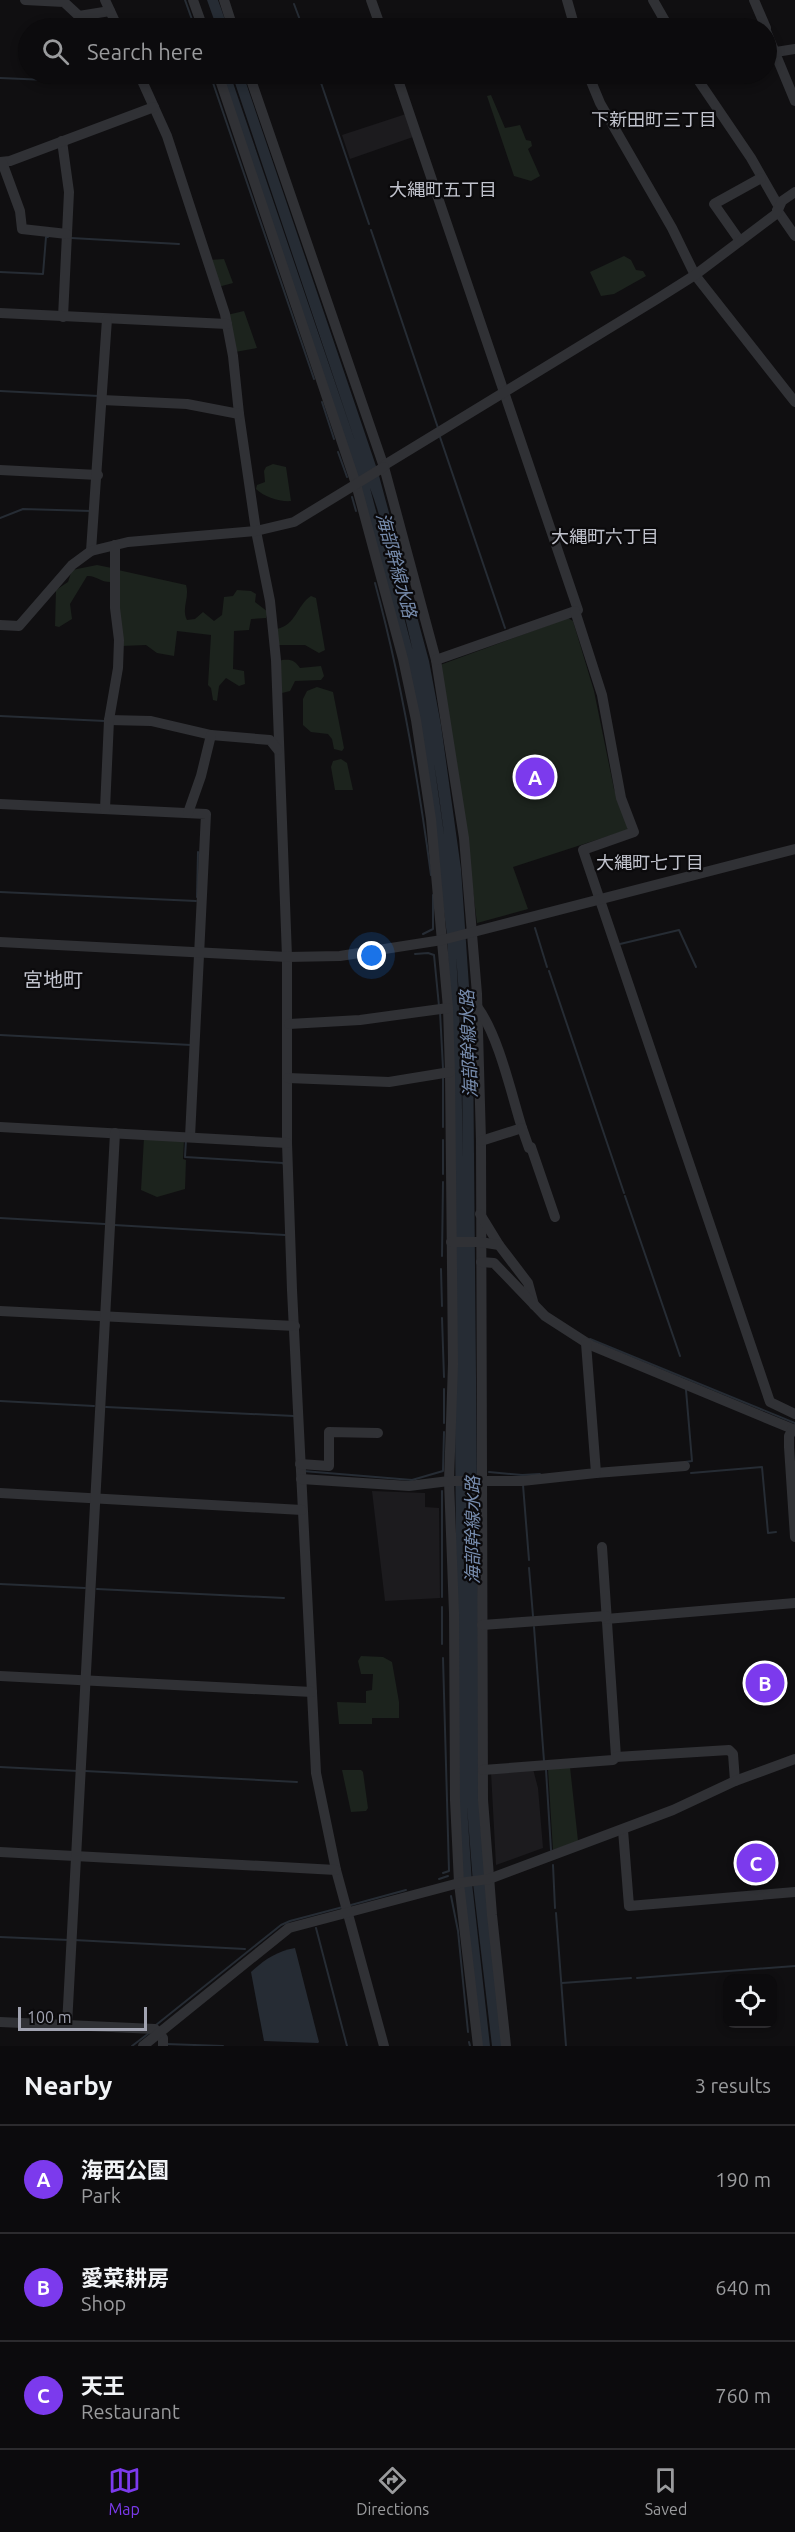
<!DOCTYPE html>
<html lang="en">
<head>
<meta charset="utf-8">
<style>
	body { margin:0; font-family:Ubuntu,"Noto Sans JP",sans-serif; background:#151416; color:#f1f3f6 }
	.controls { position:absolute; right:18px; bottom:18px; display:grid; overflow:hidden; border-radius:12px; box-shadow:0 3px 9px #0003 }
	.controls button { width:54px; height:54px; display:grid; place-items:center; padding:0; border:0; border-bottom:2px solid #2c2b2e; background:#0c0b0d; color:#f1f3f6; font:30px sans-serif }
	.scale { position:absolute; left:18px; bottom:15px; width:129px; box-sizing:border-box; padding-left:6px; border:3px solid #a1a3b1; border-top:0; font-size:16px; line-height:21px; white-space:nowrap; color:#a1a3b1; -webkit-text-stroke:4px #0b0a0c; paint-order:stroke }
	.you { position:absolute; left:372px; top:956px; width:21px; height:21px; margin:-15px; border:4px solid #fff; border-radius:50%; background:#1a73e8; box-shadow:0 0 0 9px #1a73e833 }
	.badge { display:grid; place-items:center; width:39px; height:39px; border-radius:50%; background:#7c3aed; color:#fff; font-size:20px; font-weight:700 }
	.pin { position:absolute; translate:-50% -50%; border:3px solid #fff; box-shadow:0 2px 6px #0006 }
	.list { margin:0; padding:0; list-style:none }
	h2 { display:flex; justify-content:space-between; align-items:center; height:78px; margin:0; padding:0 24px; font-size:26px }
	h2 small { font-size:20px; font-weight:400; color:#9a9b9d }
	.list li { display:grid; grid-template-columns:39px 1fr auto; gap:18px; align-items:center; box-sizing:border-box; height:108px; padding:0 24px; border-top:2px solid #2c2b2e }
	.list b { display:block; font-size:22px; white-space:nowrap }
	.list p { margin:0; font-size:20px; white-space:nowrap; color:#9a9b9d }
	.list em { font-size:20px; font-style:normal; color:#9a9b9d }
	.icon { flex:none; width:33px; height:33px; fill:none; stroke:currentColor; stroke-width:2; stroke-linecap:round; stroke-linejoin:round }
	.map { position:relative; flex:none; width:795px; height:2046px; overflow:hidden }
	.search { position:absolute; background:#0c0b0d; box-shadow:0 3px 9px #0003; left:18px; right:18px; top:18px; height:66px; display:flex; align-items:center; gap:15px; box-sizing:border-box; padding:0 21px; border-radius:33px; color:#9a9b9d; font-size:22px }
	.sheet { height:402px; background:#0c0b0d }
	nav { display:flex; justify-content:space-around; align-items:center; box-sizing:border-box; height:84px; border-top:2px solid #2c2b2e; background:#0c0b0d; font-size:16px; color:#9a9b9d }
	nav a { display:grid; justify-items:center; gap:3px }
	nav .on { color:#7c3aed }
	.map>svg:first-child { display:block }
	.built { fill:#1c1b1e }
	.green { fill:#1c231d }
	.water { fill:#262c34 }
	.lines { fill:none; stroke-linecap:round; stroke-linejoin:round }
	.stream { stroke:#262c34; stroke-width:2 }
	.minor { stroke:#303135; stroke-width:10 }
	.labels { text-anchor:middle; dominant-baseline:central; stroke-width:4.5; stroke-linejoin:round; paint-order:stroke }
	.neighbourhood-label { font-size:18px; fill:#c1c3cd; stroke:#0b0a0c }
	.water-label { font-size:18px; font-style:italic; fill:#778cad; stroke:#0b0a0c }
	.quarter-label { font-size:20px; fill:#c1c3cd; stroke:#0b0a0c }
</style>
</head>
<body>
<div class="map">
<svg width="795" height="2046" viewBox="0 0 795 2046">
	<rect width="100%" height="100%" fill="#100f11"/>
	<g class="built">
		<path d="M406,114L413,137L350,159L342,135Z"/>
		<path d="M372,1491L425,1493V1507L439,1508L440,1598L385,1601Z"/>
		<path d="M533,1769L538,1788L543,1848L496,1865L491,1772Z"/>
	</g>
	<g class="green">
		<path d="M491,95L505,128L520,125L526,140L531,141L532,146L528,149L540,176L531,181L514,176L487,96Z"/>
		<path d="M624,256L631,260L636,270L643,271L646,276L614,294L601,296L590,272Z"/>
		<path d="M224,259L233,283L218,287L209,260Z"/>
		<path d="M244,311L257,348L235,352L236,345L233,342L227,315Z"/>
		<path d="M273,464L286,467L291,501C280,502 264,497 256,489L257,485L265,482L264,471L266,467Z"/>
		<path d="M97,565L112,568L110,582C101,582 95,575 87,576L70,604L72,619L59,627L55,626L56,590L68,582L72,570Z"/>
		<path d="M118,570L186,585C190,597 181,609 187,620L195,619L203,612L214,621L222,615L224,597L233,596L237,590L251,591L256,594L255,602L268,612L266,618L251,619L249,630L234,631L233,669L244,671L245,684L239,686L226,678L219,686L217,701L213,700L211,688L208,685L211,635L177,631L174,656L157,653L146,645L121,646Z"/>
		<path d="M311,596L316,598L325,650L319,653L305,645H277V629C296,625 297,605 311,596Z"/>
		<path d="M568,618L573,621L594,691L614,789L628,827L627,830L513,867L528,909L477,923L457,765L440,665Z"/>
		<path d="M282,660C292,659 295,661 300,668L321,666L324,676L321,680L295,681L290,691L282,693L278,662Z"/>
		<path d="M317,687L333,692L344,748L342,751L334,749L332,739L328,734L311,732L303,725V699L307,691Z"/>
		<path d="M341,759L347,763L353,790H335L331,767L333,761Z"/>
		<path d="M144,1138L184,1140L183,1159L186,1160L185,1189L157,1197L141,1190Z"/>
		<path d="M361,1656L383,1657L392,1662L399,1702V1718H372V1724H339L337,1702L366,1703V1691L372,1690L373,1674H361L358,1661Z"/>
		<path d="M570,1767L578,1841L553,1850L548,1769Z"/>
		<path d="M342,1770H361L363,1772L368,1808L366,1811L351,1812Z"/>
	</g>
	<g class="water">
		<path d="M207,0H218L228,28H217Z"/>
		<path d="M221,74H230L355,441L232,74H243L378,472L429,661L441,725L461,869L473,1045L480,1820L503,2046H492L473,1883L467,1806L462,1046C454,894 438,745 400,597C391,561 383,522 370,488L415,659L429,727L449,870L455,934L461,1046L464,1240L467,1806L472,1883L490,2046H481L463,1884L458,1801L452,1047L447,935L419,724L359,484Z"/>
		<path d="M295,1948L319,2042L318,2043L264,2041L251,1972C264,1960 277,1951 295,1948Z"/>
	</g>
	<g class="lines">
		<g class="stream">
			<path d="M185,0L195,28"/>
			<path d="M294,4L303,28"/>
			<path d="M210,74L314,379"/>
			<path d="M318,74L369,224"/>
			<path d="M0,78L95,82"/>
			<path d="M371,230L438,428"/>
			<path d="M71,238L179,244"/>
			<path d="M0,272L43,274L46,237H48"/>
			<path d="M0,391L99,396"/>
			<path d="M322,402L334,439"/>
			<path d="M440,437L505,628"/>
			<path d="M338,452L347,477"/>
			<path d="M352,497L356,511"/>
			<path d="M0,518L23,509L91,511"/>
			<path d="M375,583C401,679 418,777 431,875"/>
			<path d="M0,716L105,721"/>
			<path d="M0,892L196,901"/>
			<path d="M197,897L198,852"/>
			<path d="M535,928L547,967"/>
			<path d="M423,934L433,929V895"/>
			<path d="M620,944L679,930L696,967"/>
			<path d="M415,954L428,953L434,955L439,1006"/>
			<path d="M549,971L624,1193"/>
			<path d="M440,1012L443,1068"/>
			<path d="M0,1035L191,1045"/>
			<path d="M443,1076V1127"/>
			<path d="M186,1140L185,1157L283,1163L284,1165"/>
			<path d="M443,1174V1140"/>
			<path d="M625,1196L680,1356"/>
			<path d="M0,1218L105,1224"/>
			<path d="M114,1225L285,1235"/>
			<path d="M442,1256L443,1182"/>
			<path d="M441,1269L442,1306"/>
			<path d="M442,1318L444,1377"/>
			<path d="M590,1339L795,1423"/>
			<path d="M444,1389V1423"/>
			<path d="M0,1401L94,1406"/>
			<path d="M106,1407L294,1416"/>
			<path d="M685,1462L692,1461L686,1390"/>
			<path d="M303,1471L412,1480L443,1471L444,1432"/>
			<path d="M489,1472L522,1475L540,1474"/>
			<path d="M691,1473L762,1467L768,1533L776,1532"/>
			<path d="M523,1485L529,1560"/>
			<path d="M442,1491V1597"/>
			<path d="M529,1568L533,1616"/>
			<path d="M0,1584L85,1588"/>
			<path d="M97,1589L284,1598"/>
			<path d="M534,1627L544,1761"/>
			<path d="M442,1644V1607"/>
			<path d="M443,1658L449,1871L443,1873"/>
			<path d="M0,1767L78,1771"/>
			<path d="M546,1770L551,1850"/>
			<path d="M85,1771L297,1782"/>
			<path d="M553,1865L555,1908"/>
			<path d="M439,1879L448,1876"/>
			<path d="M451,1896L458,1931L468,2032"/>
			<path d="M351,1905L406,1890"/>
			<path d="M556,1913L566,2046"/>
			<path d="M316,1928L347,2046"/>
			<path d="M0,1937L69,1940"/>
			<path d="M74,1940L245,1949"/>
			<path d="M637,1978L795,1966"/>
			<path d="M562,1983L631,1978"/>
			<path d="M156,2025L281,1925L290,1921L343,1907"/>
			<path d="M469,2042L470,2046"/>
			<path d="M166,2044L223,2046"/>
			<path d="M132,2046L149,2033"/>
		</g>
		<g class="minor">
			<path d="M25,0L64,2L79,16L110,11"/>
			<path d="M105,0L118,28"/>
			<path d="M193,0L203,28"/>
			<path d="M224,0L233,28"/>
			<path d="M371,0L381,28"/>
			<path d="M567,0L575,28"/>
			<path d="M653,0L669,28"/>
			<path d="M754,0L766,28"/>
			<path d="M766,31L795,101"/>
			<path d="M776,52L795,49"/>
			<path d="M139,74L167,136L225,314L233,356L239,414L256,531L270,601L276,660L287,957V1143L292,1290L316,1773L336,1870L384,2046"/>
			<path d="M218,74L356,484L403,659L416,720L431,819L448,1008L450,1072L453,1364L449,1481L454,1613L455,1800L459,1883L478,2046"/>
			<path d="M249,74L384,467L436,660L464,838L477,994L481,1141L483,1800L492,1915L506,2046"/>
			<path d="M396,74L578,610L436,660"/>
			<path d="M588,74L600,103L672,228L695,275L795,402"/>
			<path d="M694,74L751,158L779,207"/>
			<path d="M62,141L69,192L63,317"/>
			<path d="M0,162L10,161L154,107"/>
			<path d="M2,162L20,211L22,229L67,234"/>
			<path d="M777,210L795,236"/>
			<path d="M740,241L714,204L761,178"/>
			<path d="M0,313L227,324"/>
			<path d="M102,400L187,404L239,414"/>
			<path d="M383,466L657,299L695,275L776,214L782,201L795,192"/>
			<path d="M0,470L98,475"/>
			<path d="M91,551L107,319"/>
			<path d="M575,611L602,695L621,798L634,832L583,850L770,1402L795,1414"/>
			<path d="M0,625L19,626L72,565L91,551L128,542L256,531L294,522L384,467"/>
			<path d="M109,720L151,721L211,735L270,740L278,750"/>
			<path d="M0,804L206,814L190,1137"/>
			<path d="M105,809L109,720L118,668L119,640L115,608V545"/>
			<path d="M188,813L201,776L211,735"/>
			<path d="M0,942L287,957L340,956L442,940L795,849"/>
			<path d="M478,1008C499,1037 511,1093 522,1128L481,1141"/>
			<path d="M289,1024L360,1020L448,1008"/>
			<path d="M288,1078L389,1082L450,1072"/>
			<path d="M0,1127L287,1143"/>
			<path d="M522,1128L529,1148L531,1147L555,1217"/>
			<path d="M480,1214L499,1245"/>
			<path d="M451,1242H480L499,1245L528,1283L534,1305"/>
			<path d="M481,1262L494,1263L545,1316L590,1345L795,1430"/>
			<path d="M0,1311L295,1326"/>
			<path d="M793,1429L789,1436V1447L795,1537"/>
			<path d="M300,1464L329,1466V1432L378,1433"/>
			<path d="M596,1473L685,1466"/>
			<path d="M301,1479L409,1486L449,1481H522L596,1473L586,1343"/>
			<path d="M0,1493L302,1510"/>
			<path d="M602,1547L616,1757"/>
			<path d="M606,1619L795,1603"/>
			<path d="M482,1625L606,1616"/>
			<path d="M0,1676L312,1692"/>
			<path d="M483,1770L613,1760L616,1757L729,1750L733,1754L735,1781"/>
			<path d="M623,1830L629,1906L795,1892"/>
			<path d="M0,1852L336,1870"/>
			<path d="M0,2022L155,2029L163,2038V2046"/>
			<path d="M67,2025L115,1133"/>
			<path d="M143,2046L289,1928L459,1883L489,1879L673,1810L735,1781L795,1759"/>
		</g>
	</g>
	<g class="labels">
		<g class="neighbourhood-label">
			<text x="654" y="119">下新田町三丁目</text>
			<text x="443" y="189">大縄町五丁目</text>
			<text x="605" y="536">大縄町六丁目</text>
			<text x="650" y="862">大縄町七丁目</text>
		</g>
		<g class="water-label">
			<text transform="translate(397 565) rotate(75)">海部幹線水路</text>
			<text transform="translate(468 1044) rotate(-92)">海部幹線水路</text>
			<text transform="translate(472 1530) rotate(-90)">海部幹線水路</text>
		</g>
		<g class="quarter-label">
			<text x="53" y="979">宮地町</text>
		</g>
	</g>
</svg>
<div class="controls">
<button><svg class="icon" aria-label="locate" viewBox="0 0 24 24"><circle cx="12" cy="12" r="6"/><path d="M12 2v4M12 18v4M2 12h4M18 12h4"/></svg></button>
</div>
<div class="scale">100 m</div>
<div class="you"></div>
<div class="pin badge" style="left:535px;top:777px">A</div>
<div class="pin badge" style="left:765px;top:1683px">B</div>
<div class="pin badge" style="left:756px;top:1863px">C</div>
<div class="search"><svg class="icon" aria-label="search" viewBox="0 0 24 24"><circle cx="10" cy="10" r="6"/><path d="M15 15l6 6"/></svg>Search here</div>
</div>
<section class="sheet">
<h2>Nearby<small>3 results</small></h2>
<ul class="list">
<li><span class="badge">A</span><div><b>海西公園</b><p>Park</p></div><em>190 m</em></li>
<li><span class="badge">B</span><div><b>愛菜耕房</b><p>Shop</p></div><em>640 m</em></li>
<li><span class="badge">C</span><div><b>天王</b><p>Restaurant</p></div><em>760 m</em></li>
</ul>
</section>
<nav>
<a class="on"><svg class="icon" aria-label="map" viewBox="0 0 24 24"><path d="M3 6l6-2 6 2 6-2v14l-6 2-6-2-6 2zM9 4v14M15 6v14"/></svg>Map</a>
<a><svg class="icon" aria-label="directions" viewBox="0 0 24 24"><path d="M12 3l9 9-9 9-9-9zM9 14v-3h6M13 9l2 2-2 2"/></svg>Directions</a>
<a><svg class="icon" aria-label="saved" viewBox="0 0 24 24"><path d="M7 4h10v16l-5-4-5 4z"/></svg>Saved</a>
</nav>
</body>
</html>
